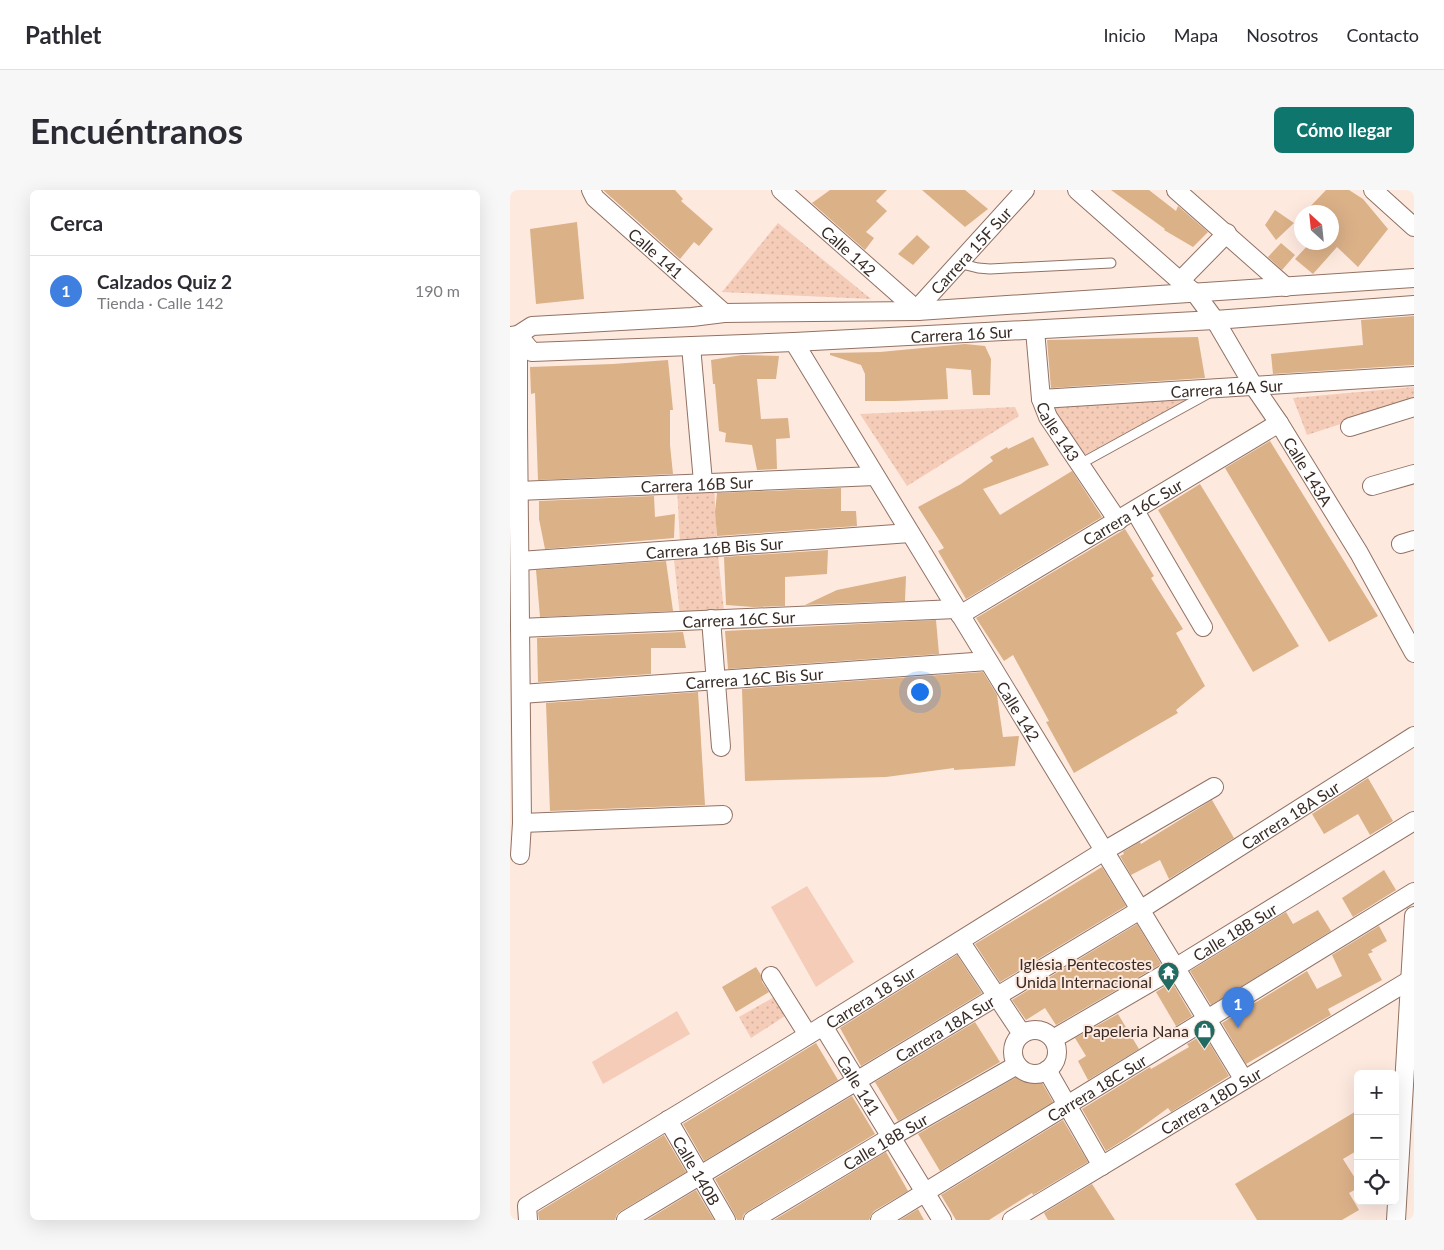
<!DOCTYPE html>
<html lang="es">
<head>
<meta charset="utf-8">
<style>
	body { margin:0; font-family:Lato,sans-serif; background:#f7f7f7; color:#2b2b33 }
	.controls { position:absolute; right:15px; bottom:15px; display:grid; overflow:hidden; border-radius:8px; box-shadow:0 5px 20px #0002 }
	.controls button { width:45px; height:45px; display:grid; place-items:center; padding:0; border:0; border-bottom:1px solid #e1e1e2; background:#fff; color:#2b2b33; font:25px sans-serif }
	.compass { position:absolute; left:784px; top:15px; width:45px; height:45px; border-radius:50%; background:#fff; box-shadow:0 5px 20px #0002; rotate:333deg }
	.you { position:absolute; left:409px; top:501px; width:18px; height:18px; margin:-12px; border:4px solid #fff; border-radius:50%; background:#1a73e8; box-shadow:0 0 0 8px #1a73e833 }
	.badge { display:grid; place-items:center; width:32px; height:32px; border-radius:50%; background:#0f766e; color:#fff; font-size:16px; font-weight:700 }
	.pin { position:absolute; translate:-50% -41px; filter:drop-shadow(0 1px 2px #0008) }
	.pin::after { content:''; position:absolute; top:26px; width:18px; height:15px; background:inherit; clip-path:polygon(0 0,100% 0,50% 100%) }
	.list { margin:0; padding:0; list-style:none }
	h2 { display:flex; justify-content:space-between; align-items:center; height:65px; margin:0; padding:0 20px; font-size:21px }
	h2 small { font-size:16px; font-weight:400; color:#7c7c81 }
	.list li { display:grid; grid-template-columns:32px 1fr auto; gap:15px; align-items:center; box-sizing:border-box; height:70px; padding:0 20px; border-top:1px solid #e1e1e2 }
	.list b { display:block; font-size:19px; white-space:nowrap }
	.list p { margin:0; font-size:16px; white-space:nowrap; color:#7c7c81 }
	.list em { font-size:16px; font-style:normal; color:#7c7c81 }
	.icon { flex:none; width:28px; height:28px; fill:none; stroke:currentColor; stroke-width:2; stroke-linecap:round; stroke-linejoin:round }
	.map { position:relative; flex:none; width:904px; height:1030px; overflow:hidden; border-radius:8px }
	header { display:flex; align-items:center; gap:30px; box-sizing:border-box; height:70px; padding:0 25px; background:#fff; border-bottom:1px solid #e1e1e2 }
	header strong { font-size:24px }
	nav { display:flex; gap:28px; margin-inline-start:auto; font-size:18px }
	.intro { display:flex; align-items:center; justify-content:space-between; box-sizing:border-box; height:120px; padding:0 30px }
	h1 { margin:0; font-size:35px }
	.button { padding:12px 22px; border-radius:8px; background:#0f766e; color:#fff; font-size:18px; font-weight:700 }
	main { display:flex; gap:30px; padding:0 30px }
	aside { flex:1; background:#fff; border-radius:8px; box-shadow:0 5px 20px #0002 }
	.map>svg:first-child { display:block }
	.green { fill:url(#green-dots) }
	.pitch { fill:#f4ccb8 }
	.building { fill:#dbb188 }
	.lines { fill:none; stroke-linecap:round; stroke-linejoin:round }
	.service-casing { stroke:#917264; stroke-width:11 }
	.minor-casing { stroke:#917264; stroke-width:20 }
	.service { stroke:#fff; stroke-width:9 }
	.minor { stroke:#fff; stroke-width:18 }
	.labels { text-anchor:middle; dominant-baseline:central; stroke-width:4; stroke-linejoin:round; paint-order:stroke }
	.street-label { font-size:16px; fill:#382b25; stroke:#fee9df }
	.poi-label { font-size:16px; fill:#382b25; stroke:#fee9df; text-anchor:end }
</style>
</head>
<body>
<header>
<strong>Pathlet</strong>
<nav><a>Inicio</a><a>Mapa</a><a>Nosotros</a><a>Contacto</a></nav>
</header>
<div class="intro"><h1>Encuéntranos</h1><a class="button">Cómo llegar</a></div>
<main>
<aside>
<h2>Cerca<small></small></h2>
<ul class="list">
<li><span class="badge" style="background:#3f7fe0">1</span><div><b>Calzados Quiz 2</b><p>Tienda · Calle 142</p></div><em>190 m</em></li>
</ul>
</aside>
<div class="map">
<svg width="904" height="1030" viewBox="0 0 904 1030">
	<defs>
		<pattern id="green-dots" width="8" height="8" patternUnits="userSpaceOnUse" patternTransform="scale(1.25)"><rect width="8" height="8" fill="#f4ccb8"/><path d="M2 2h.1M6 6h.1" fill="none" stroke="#d2af9e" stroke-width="1.8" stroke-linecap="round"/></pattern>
	</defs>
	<rect width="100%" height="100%" fill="#fee9df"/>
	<g class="green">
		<path d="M268,33L361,109L212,102Z"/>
		<path d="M904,197V210L797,245L783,208Z"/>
		<path d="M686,205L571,267L540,215Z"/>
		<path d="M505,217L509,226L397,296L350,224Z"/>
		<path d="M204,294L207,352L170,354L167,296Z"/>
		<path d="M208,365L214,421L170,426L164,370Z"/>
		<path d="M266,806L275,826L241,848L229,827Z"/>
	</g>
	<g class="pitch">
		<path d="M297,696L344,772L306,797L261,717Z"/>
		<path d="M167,821L180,844L93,894L82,872Z"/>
	</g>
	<g class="building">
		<path d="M93,0H165L173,9L171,11L203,39L189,56L184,52L170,69Z"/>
		<path d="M320,0H377L366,11L377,21L356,42L364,48L355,60L302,13Z"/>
		<path d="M412,0H455L478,19L455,37Z"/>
		<path d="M601,0H639L666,21L668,16L698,42L683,57L654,40L655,39Z"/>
		<path d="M816,0H839L853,9L878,39L848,77L827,57L803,84L785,69L801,52H822V22H795Z"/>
		<path d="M765,20L784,33L766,50L755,35Z"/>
		<path d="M67,32L74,109L26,114L20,39Z"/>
		<path d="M407,45L420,57L403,75L388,64Z"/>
		<path d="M771,53L785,65L772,80L758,67Z"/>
		<path d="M904,126V175L763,184L761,164L853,155L851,130Z"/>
		<path d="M688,147L695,188L541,198L537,150Z"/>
		<path d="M455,154L475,156L481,169L480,205H463L461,180L436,178L438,209L385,211H355V184L351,175L320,165V163L370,162Z"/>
		<path d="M232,165L269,166L266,189H247L251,229L278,228L280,248L266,249L267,279L247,280L242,255L215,252L216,243L209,241L205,194H203L201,170Z"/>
		<path d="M158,170L163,220H160V255L163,284L28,290L25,203L21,204L20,177L103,174Z"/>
		<path d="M523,247L539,275L473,299L490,325L562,281L592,327L456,409L428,361L434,358L408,317L451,294L483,271L480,267L497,257L498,259Z"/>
		<path d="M760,251L868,426L819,452L715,278Z"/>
		<path d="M690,294L789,456L743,482L648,320Z"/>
		<path d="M331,298V321H346L347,336L207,346L205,322L207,303Z"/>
		<path d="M144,306L145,327L165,324L164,348L35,359L29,329V311Z"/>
		<path d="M615,339L644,386L641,388L673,439L666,443L695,496L666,520L668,523L564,583L536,532L539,531L503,465L494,471L466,428Z"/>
		<path d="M318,360L317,384L275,387V416L243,417L216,415L214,367Z"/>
		<path d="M156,371L163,421L30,427L26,380Z"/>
		<path d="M396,386L395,411L295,415L327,400Z"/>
		<path d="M426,430L429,464L218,479L215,441Z"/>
		<path d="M173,442L176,458H141V484L28,492L27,448Z"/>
		<path d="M473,482L487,505L493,547L509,546L505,576L444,580V578L376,587L235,591L232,499Z"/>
		<path d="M188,502L195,615L40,621L36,513Z"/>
		<path d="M858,588L883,631L860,645L848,624L814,644L802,624Z"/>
		<path d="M702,610L724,648L659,689L650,670L621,685L610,666L614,664L613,662L630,652L631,654Z"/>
		<path d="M592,677L616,716L490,792L465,754Z"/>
		<path d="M874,680L886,700L843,727L832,708Z"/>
		<path d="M808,720L821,741L701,815L680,781L776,722L783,734Z"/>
		<path d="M627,734L651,774L546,835L535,818L516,830L502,810Z"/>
		<path d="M869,736L877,751L861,760L863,762L858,764L872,790L818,819L821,825L736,874L712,833L797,781L807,799L832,786L822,765Z"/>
		<path d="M447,765L472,803L351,876L330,838Z"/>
		<path d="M246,777L251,785L252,792L259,802L226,822L212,797Z"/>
		<path d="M662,792L682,826L666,836L646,802Z"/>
		<path d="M608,824L629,859L578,890L568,871L576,866L565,848Z"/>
		<path d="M465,832L490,872L388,931L365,892Z"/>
		<path d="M694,844L719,886L661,922L658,918L617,948L596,961L572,919L640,877L641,879L679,857L677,854Z"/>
		<path d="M306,853L328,890L194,971L173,934Z"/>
		<path d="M510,885L530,889L543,912L430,981L408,944Z"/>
		<path d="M342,906L365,944L238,1021L234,1024L232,1030H227L225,1025L205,989Z"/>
		<path d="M848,920V960L833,969L848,993V998L839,1003L849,1020L832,1030H747L725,994Z"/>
		<path d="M553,930L578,972L523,1005L522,1003L479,1030H446L431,1005Z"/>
		<path d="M154,945L176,982L111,1021L107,1024L105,1030H29L28,1022Z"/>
		<path d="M376,962L398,1001L364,1021L361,1025L359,1030H264Z"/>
		<path d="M582,994L605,1030H538L534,1023Z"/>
		<path d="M186,1000L204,1030H137Z"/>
		<path d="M408,1019L414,1030H390Z"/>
	</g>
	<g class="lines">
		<defs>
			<g id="service">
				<path d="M448,73L468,78L480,79L601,73"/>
				<path d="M570,274L701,202"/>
			</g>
			<g id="minor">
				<path id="s1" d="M81,0L85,8L214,123"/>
				<path id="s2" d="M271,0L408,121"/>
				<path id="s3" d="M567,0L670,91L685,103L705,130L743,195L769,233L849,363L904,463"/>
				<path d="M666,0L776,97"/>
				<path d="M863,0L904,37"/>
				<path d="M670,91L717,43"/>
				<path id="s4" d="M406,120L515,0"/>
				<path id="s5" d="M525,140L531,209L538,227L608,331"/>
				<path id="s6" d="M8,145L22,162L284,152L705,130L904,115"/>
				<path d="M8,145V238L12,633L10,665"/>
				<path d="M0,146L8,145L22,136L182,127L214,123L408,121L904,88"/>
				<path id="s7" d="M284,152L734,890"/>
				<path d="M181,156L193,292"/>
				<path id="s8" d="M531,209L904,186"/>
				<path d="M840,237L904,217"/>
				<path d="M862,296L904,284"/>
				<path id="s9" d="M8,301L365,286"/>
				<path d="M625,321L693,437"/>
				<path d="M891,354L904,350"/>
				<path id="s10" d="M10,371L400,343"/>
				<path id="s11" d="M450,425L769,233"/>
				<path d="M201,429L211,557"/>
				<path id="s12" d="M10,438L446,419"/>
				<path id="s13" d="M11,504L478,471"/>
				<path d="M12,633L213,625"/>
				<path d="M450,751L512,844"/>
				<path d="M261,786L298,845"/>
				<path id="s14" d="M313,836L432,1030"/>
				<circle cx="525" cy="862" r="22"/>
				<path id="s15" d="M543,849L665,778L904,631"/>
				<path d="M537,880L592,976"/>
				<path id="s16" d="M158,930L216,1030"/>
				<path id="s17" d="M18,1030L17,1016L313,836L594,661L704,597"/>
				<path id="s18" d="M116,1030L630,720L904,546"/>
				<path id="s19" d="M243,1030L381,947L507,875"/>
				<path id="s20" d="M370,1030C548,921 726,812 904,702"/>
				<path id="s21" d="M502,1030L900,790"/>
				<path d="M886,1030L904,726"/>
			</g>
		</defs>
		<use href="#service" class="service-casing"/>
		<use href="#minor" class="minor-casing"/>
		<use href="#service" class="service"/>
		<use href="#minor" class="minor"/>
	</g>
	<defs>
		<symbol id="temple-pin" viewBox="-11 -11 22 30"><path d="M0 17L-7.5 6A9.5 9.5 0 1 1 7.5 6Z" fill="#216b63" stroke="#fee9df"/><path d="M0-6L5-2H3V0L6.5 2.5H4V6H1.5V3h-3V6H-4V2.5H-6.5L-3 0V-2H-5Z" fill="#fff"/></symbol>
		<symbol id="shop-pin" viewBox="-11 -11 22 30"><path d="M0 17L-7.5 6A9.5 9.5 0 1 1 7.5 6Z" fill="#216b63" stroke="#fee9df"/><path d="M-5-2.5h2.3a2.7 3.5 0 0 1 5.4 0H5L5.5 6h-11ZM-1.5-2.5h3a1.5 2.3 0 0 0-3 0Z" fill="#fff"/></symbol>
	</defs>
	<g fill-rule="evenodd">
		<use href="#temple-pin" x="646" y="770" width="25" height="34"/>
		<use href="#shop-pin" x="682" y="828" width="25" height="34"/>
	</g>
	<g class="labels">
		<g class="street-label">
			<text stroke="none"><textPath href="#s4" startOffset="81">Carrera 15F Sur</textPath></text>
			<text stroke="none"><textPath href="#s2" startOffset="91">Calle 142</textPath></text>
			<text stroke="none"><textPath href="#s1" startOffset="91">Calle 141</textPath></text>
			<text stroke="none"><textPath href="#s6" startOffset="452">Carrera 16 Sur</textPath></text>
			<text stroke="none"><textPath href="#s8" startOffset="186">Carrera 16A Sur</textPath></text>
			<text stroke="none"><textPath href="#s5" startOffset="106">Calle 143</textPath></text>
			<text stroke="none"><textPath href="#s3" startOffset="368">Calle 143A</textPath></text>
			<text stroke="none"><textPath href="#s9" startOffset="179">Carrera 16B Sur</textPath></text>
			<text stroke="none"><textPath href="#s11" startOffset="201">Carrera 16C Sur</textPath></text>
			<text stroke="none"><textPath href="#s10" startOffset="195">Carrera 16B Bis Sur</textPath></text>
			<text stroke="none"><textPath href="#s12" startOffset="219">Carrera 16C Sur</textPath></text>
			<text stroke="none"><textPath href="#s13" startOffset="234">Carrera 16C Bis Sur</textPath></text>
			<text stroke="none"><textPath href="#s7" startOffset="432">Calle 142</textPath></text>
			<text stroke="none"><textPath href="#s18" startOffset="778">Carrera 18A Sur</textPath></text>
			<text stroke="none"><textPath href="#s15" startOffset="211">Calle 18B Sur</textPath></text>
			<text stroke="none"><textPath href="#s17" startOffset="416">Carrera 18 Sur</textPath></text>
			<text stroke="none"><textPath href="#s18" startOffset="372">Carrera 18A Sur</textPath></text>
			<text stroke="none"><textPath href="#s14" startOffset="69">Calle 141</textPath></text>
			<text stroke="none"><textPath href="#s20" startOffset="254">Carrera 18C Sur</textPath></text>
			<text stroke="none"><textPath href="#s21" startOffset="232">Carrera 18D Sur</textPath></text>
			<text stroke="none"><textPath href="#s19" startOffset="154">Calle 18B Sur</textPath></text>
			<text stroke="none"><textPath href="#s16" startOffset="58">Calle 140B</textPath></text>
		</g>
		<g class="poi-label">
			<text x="642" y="773">Iglesia Pentecostes<tspan x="642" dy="18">Unida Internacional</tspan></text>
			<text x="679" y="840">Papeleria Nana</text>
		</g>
	</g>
</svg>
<div class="controls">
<button>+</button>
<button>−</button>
<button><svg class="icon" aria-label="locate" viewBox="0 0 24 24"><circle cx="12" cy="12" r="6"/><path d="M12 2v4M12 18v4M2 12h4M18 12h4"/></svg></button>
</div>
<svg class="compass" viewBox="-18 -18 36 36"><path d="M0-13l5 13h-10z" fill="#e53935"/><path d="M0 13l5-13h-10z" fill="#7c7c81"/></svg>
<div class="you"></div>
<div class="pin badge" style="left:728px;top:838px;background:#3f7fe0">1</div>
</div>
</main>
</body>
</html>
